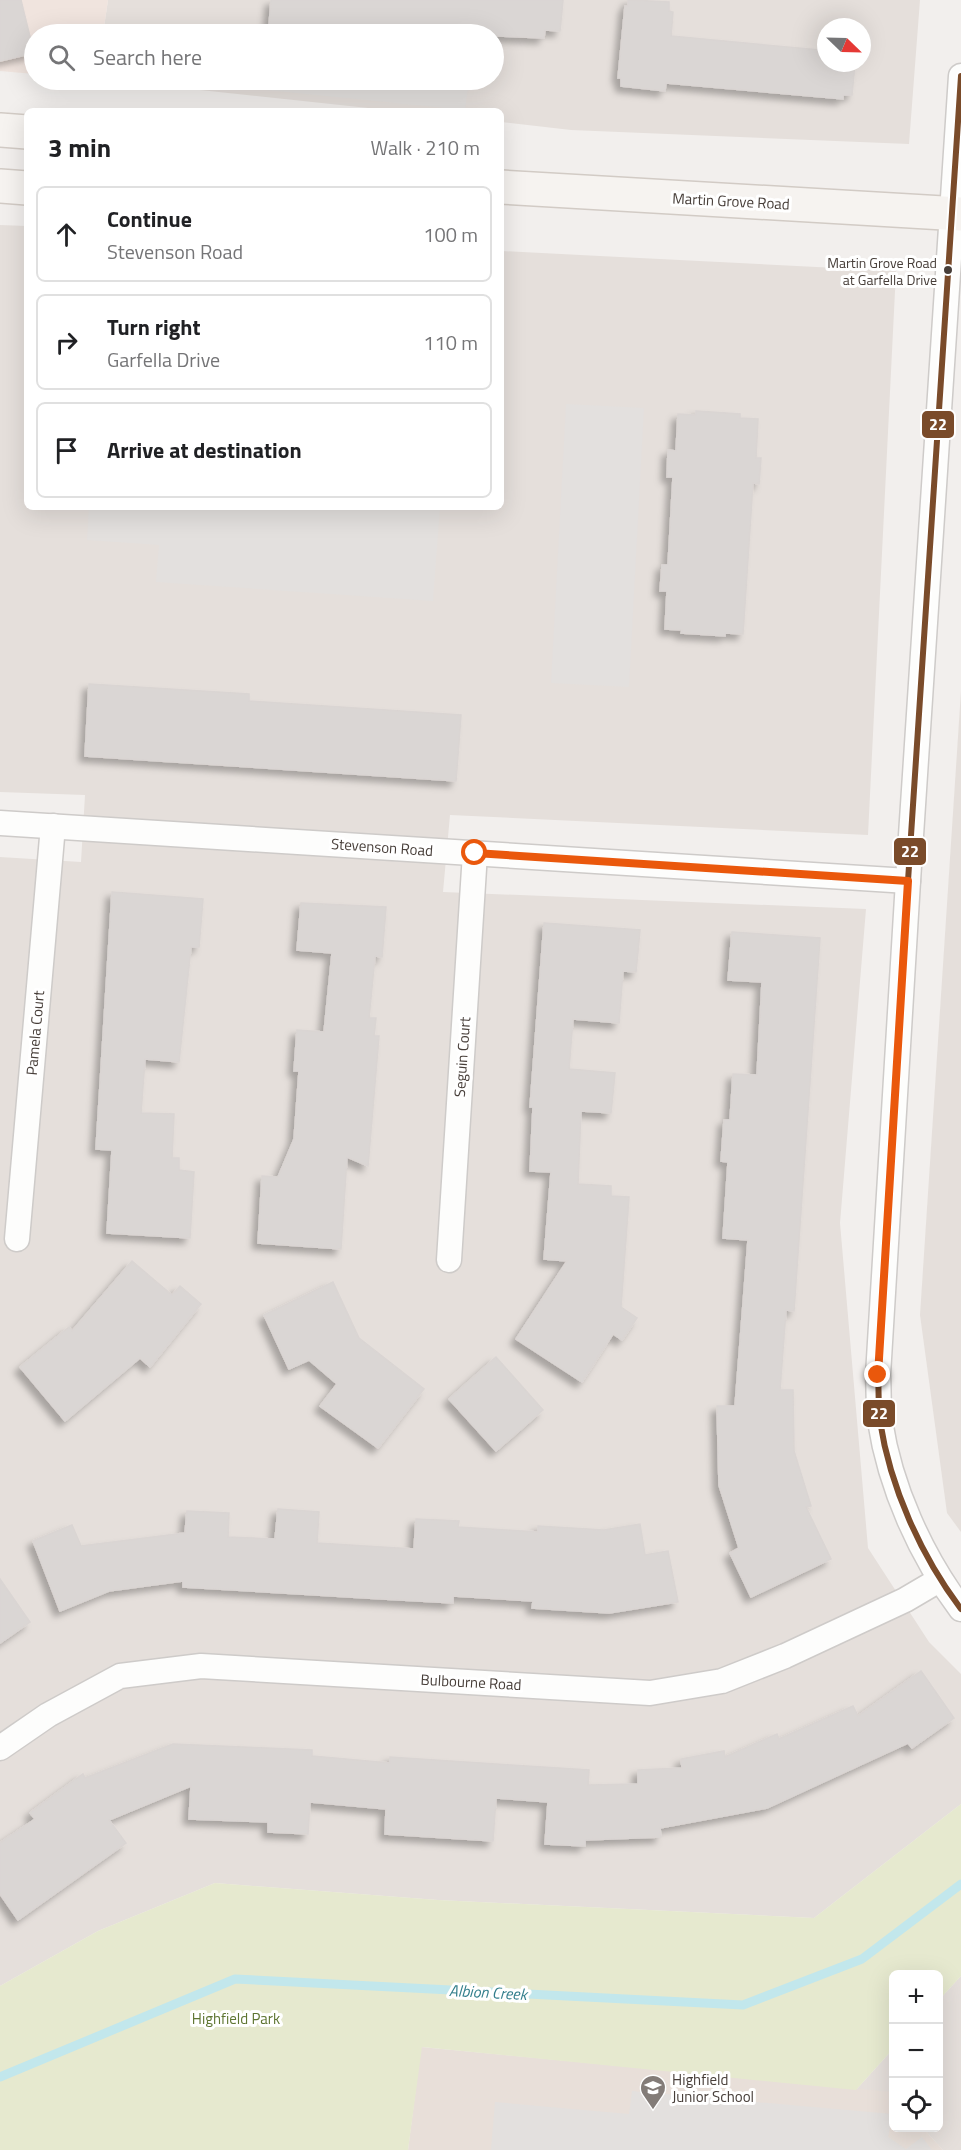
<!DOCTYPE html>
<html lang="en">
<head>
<meta charset="utf-8">
<style>
	body { margin:0; font-family:"Titillium Web",sans-serif; background:#f2f2f2; color:#202124 }
	.controls { position:absolute; right:18px; bottom:18px; display:grid; overflow:hidden; border-radius:9px; box-shadow:0 6px 24px #0002 }
	.controls button { width:54px; height:54px; display:grid; place-items:center; padding:0; border:0; border-bottom:2px solid #e0e0e0; background:#fff; color:#202124; font:30px sans-serif }
	.compass { position:absolute; left:817px; top:18px; width:54px; height:54px; border-radius:50%; background:#fff; box-shadow:0 6px 24px #0002; rotate:113deg }
	.stop { position:absolute; width:18px; height:18px; margin:-14px; border:4px solid #ea580c; border-radius:50%; background:#fff }
	.stop.end { background:#ea580c; border-color:#fff; box-shadow:0 2px 6px #0008 }
	.list { margin:0; padding:0; list-style:none }
	h2 { display:flex; justify-content:space-between; align-items:center; height:78px; margin:0; padding:0 24px; font-size:26px }
	h2 small { font-size:20px; font-weight:400; color:#757577 }
	.list li { display:grid; grid-template-columns:39px 1fr auto; gap:18px; align-items:center; box-sizing:border-box; height:96px; margin:0 12px 12px; padding:0 12px; border:2px solid #e0e0e0; border-radius:9px }
	.list b { display:block; font-size:22px; white-space:nowrap }
	.list p { margin:0; font-size:20px; white-space:nowrap; color:#757577 }
	.list em { font-size:20px; font-style:normal; color:#757577 }
	.icon { flex:none; width:33px; height:33px; fill:none; stroke:currentColor; stroke-width:2; stroke-linecap:round; stroke-linejoin:round }
	.map { position:relative; flex:none; width:961px; height:2150px; overflow:hidden }
	.search { position:absolute; background:#fff; box-shadow:0 6px 24px #0002; left:24px; top:24px; width:480px; height:66px; display:flex; align-items:center; gap:15px; box-sizing:border-box; padding:0 21px; border-radius:33px; color:#757577; font-size:22px }
	.panel { position:absolute; background:#fff; box-shadow:0 6px 24px #0002; left:24px; top:108px; width:480px; height:402px; border-radius:9px }
	.map>svg:first-child { display:block }
	.residential { fill:#e5dfdb; fill-rule:evenodd }
	.commercial { fill:#f0e4de }
	.education { fill:#e8dfd9 }
	.green { fill:#e6e9cf }
	.parking { fill:#e3e0de }
	.lines { fill:none; stroke-linecap:round; stroke-linejoin:round }
	.stream { stroke:#c2e7ec; stroke-width:9 }
	.building { fill:#dad6d4; stroke:#dad5d3; stroke-width:1.5; filter:url(#shadow) }
	.minor-casing { stroke:#cecbc9; stroke-width:27 }
	.secondary-casing { stroke:#d2cbc5; stroke-width:36 }
	.minor { stroke:#fdfdfc; stroke-width:24 }
	.secondary { stroke:#f6f3f0; stroke-width:33 }
	.bus-1-casing { stroke:#fff; stroke-width:10 }
	.bus-1 { stroke:#7a4b2a; stroke-width:6 }
	.route { stroke:#ea580c; stroke-width:8 }
	.bus-dot { fill:#473e39; stroke:#fff; stroke-width:2 }
	.labels { text-anchor:middle; dominant-baseline:central; stroke-width:6; stroke-linejoin:round; paint-order:stroke }
	.bus-label { font-size:14px; fill:#473e39; stroke:#fff; text-anchor:end }
	.street-label { font-size:15px; fill:#473e39; stroke:#fff }
	.park-label { font-size:15px; fill:#5e7531; stroke:#fff }
	.poi-label { font-size:15px; fill:#473e39; stroke:#fff; text-anchor:start }
	.water-label { font-size:16px; font-style:italic; fill:#337f8c; stroke:#fff }
	.line-badge { stroke:#fff; stroke-width:2 }
	.badge-label { font-size:16px; text-anchor:middle; font-weight:bold; fill:#fff }
</style>
</head>
<body>
<div class="map">
<svg width="961" height="2150" viewBox="0 0 961 2150">
	<defs>
		<filter id="shadow"><feDropShadow dx="-5.5" dy="5.5" stdDeviation="3" flood-color="#0004"/></filter>
	</defs>
	<rect width="100%" height="100%" fill="#f2efed"/>
	<g class="residential">
		<path d="M108,0H920L909,144L571,130L501,122V111H396L107,80H494V34H103ZM826,27H862V63H826Z"/>
		<path d="M0,225L27,226V507H501V251L896,271L868,835L450,815L443,892L866,909L840,1223L868,1548L929,1642L961,1674V1804L814,1918L438,1900L215,1883L98,1931L0,1986V857L81,862L85,795L0,792Z"/>
		<path d="M961,691V1532L947,1513L920,1315Z"/>
		<path d="M961,1976V2150H943L923,2128H938L939,2000Z"/>
		<path d="M893,2049V2094L856,2090Z"/>
	</g>
	<path class="commercial" d="M0,0H108L103,34H34V74L0,71Z"/>
	<path class="education" d="M421,2047L892,2092L894,2128H923L943,2150H408Z"/>
	<path class="green" d="M961,1804V1976L939,2000L938,1974H894L893,2049L856,2090L422,2047L408,2150H0V1986L98,1931L215,1883L438,1900L814,1918Z"/>
	<g class="parking">
		<path d="M227,80H381L468,88L465,110L227,86Z"/>
		<path d="M566,404L644,408L629,687L551,683Z"/>
		<path d="M89,507H440L433,601L156,582L159,545L87,540Z"/>
		<path d="M632,2091L893,2114L888,2137L906,2149L922,2137L932,2150H491L495,2102L629,2114Z"/>
	</g>
	<g class="lines">
		<path class="stream" d="M0,2077L235,1979L743,2005L862,1959L961,1884"/>
	</g>
	<g class="building">
		<path d="M0,0H21L34,53L0,61Z"/>
		<path d="M271,0H563L560,31L545,30L544,38L455,34L456,29L409,25V34L269,26Z"/>
		<path d="M628,0L669,2V11L673,12L671,36L819,50L818,53L826,54V63H855L852,95H843V99L666,83L665,91L621,86V78H618L625,6H628Z"/>
		<path d="M696,411L740,414V418L758,419L756,458H761L759,484L753,483L743,634L725,633V636L681,633L682,630L665,629L667,591H660L662,565H668L673,477H667L668,450L676,451L678,414L696,415Z"/>
		<path d="M89,684L249,694V701L461,715L456,781L85,756Z"/>
		<path d="M112,892L203,899L199,947H191L179,1062L145,1059L141,1113L174,1114L172,1158H179V1170L194,1172L190,1238L107,1233L112,1150L96,1149Z"/>
		<path d="M301,903L386,907L382,957L375,956L369,1018H376L374,1036H379L368,1166L347,1157L341,1249L258,1243L262,1176L278,1177L294,1139L299,1071H294L297,1030L324,1032L332,953L297,950Z"/>
		<path d="M544,923L640,930L636,972L623,971L619,1023L573,1019L569,1069L615,1073L611,1113L581,1111L578,1184L611,1186V1196L629,1197L621,1307L637,1318L622,1340L613,1334L582,1382L516,1339L567,1261L544,1259L551,1172L530,1171L533,1107H530Z"/>
		<path d="M732,932L820,938L794,1311L786,1310L780,1390H793L794,1451L811,1506L806,1507L831,1559L751,1597L730,1553L739,1548L719,1485L717,1406H735L748,1240L723,1238L728,1162L721,1161L724,1120H730L733,1074L757,1075L762,982L728,980Z"/>
		<path d="M132,1261L172,1295L180,1286L201,1304L150,1367L140,1358L65,1421L20,1367L69,1327L72,1331Z"/>
		<path d="M333,1282L359,1338L424,1389L378,1448L320,1406L337,1384L309,1360L289,1369L264,1315Z"/>
		<path d="M496,1357L543,1410L496,1451L449,1399Z"/>
		<path d="M278,1509L319,1512L317,1543L414,1549L416,1519L459,1521L458,1527L538,1532V1526L604,1530L640,1524L645,1555L668,1551L678,1602L609,1613L532,1608L533,1601L453,1596V1603L382,1599L183,1587V1581L109,1591L60,1611L33,1541L72,1525L81,1546L185,1533L187,1511L229,1513L228,1537L275,1539Z"/>
		<path d="M0,1579L30,1622L0,1643Z"/>
		<path d="M921,1671L954,1718L912,1748L908,1743L767,1808L660,1828L661,1837L585,1840V1846L545,1844L548,1802L496,1798L493,1841L385,1834L386,1809L310,1802L308,1834L268,1832V1822L189,1819L191,1786L109,1820L126,1843L18,1920L0,1894V1843L35,1819L30,1813L83,1774L85,1778L173,1744L312,1750V1756L390,1763V1757L589,1770L588,1785L638,1784V1770L682,1768L681,1759L724,1751L725,1757L777,1734L779,1739L853,1706L858,1716Z"/>
	</g>
	<g class="lines">
		<defs>
			<g id="minor">
				<path d="M961,76L908,881L878,1375C879,1390 878,1406 880,1421C890,1487 921,1556 961,1609"/>
				<path d="M0,823L908,881"/>
				<path d="M17,1239L53,826"/>
				<path d="M449,1260L475,853"/>
				<path d="M0,1748L48,1715L120,1676L201,1666L650,1693L722,1681L785,1656L905,1600L939,1580"/>
			</g>
			<g id="secondary">
				<path d="M0,130L27,132"/>
				<path d="M0,186L27,188"/>
				<path d="M501,187L961,214"/>
			</g>
		</defs>
		<use href="#minor" class="minor-casing"/>
		<use href="#secondary" class="secondary-casing"/>
		<use href="#minor" class="minor"/>
		<use href="#secondary" class="secondary"/>
		<defs>
			<path id="bus-1" d="M961,76L908,881L878,1375C879,1390 878,1406 880,1421C890,1487 921,1556 961,1609"/>
		</defs>
		<use href="#bus-1" class="bus-1-casing"/>
		<use href="#bus-1" class="bus-1"/>
	</g>
	<g class="lines">
		<path class="route" d="M475,853L908,881L878,1375"/>
	</g>
	<defs>
		<symbol id="school-pin" viewBox="-11 -11 22 30"><path d="M0 17L-7.5 6A9.5 9.5 0 1 1 7.5 6Z" fill="#837c78" stroke="#fff"/><path d="M0-5L7-2L0 1L-7-2ZM-4 1L0 2.5L4 1V4Q0 6-4 4Z" fill="#fff"/></symbol>
	</defs>
	<g fill-rule="evenodd">
		<use href="#school-pin" x="638" y="2073" width="30" height="40"/>
	</g>
	<circle class="bus-dot" cx="948" cy="270" r="5"/>
	<g class="labels">
		<g class="bus-label">
			<text x="937" y="262">Martin Grove Road<tspan x="937" dy="17">at Garfella Drive</tspan></text>
		</g>
		<g class="street-label">
			<text transform="translate(731 201) rotate(3)">Martin Grove Road</text>
			<text transform="translate(382 847) rotate(4)">Stevenson Road</text>
			<text transform="translate(35 1033) rotate(-85)">Pamela Court</text>
			<text transform="translate(462 1057) rotate(-86)">Seguin Court</text>
			<text transform="translate(471 1682) rotate(3)">Bulbourne Road</text>
		</g>
		<g class="park-label">
			<text x="236" y="2018">Highfield Park</text>
		</g>
		<g class="poi-label">
			<text x="672" y="2079">Highfield<tspan x="672" dy="17">Junior School</tspan></text>
		</g>
		<g class="water-label">
			<text transform="translate(488 1992) rotate(3)">Albion Creek</text>
		</g>
	</g>
	<g class="line-badge">
		<rect x="921" y="410" width="34" height="29" rx="6" fill="#7a4b2a"/>
		<rect x="893" y="837" width="34" height="29" rx="6" fill="#7a4b2a"/>
		<rect x="862" y="1399" width="34" height="29" rx="6" fill="#7a4b2a"/>
	</g>
	<g class="badge-label">
		<text x="938" y="430">22</text>
		<text x="910" y="857">22</text>
		<text x="879" y="1419">22</text>
	</g>
</svg>
<div class="controls">
<button>+</button>
<button>−</button>
<button><svg class="icon" aria-label="locate" viewBox="0 0 24 24"><circle cx="12" cy="12" r="6"/><path d="M12 2v4M12 18v4M2 12h4M18 12h4"/></svg></button>
</div>
<svg class="compass" viewBox="-18 -18 36 36"><path d="M0-13l5 13h-10z" fill="#e53935"/><path d="M0 13l5-13h-10z" fill="#757577"/></svg>
<div class="stop" style="left:475px;top:853px"></div>
<div class="stop end" style="left:878px;top:1375px"></div>
<div class="search"><svg class="icon" aria-label="search" viewBox="0 0 24 24"><circle cx="10" cy="10" r="6"/><path d="M15 15l6 6"/></svg>Search here</div>
<section class="panel">
<h2>3 min<small>Walk · 210 m</small></h2>
<ul class="list">
<li><svg class="icon" aria-label="ahead" viewBox="0 0 24 24"><path d="M12 20V5M6 11l6-6 6 6"/></svg><div><b>Continue</b><p>Stevenson Road</p></div><em>100 m</em></li>
<li><svg class="icon" aria-label="right" viewBox="0 0 24 24"><path d="M7 20v-9h11M14 6l5 5-5 5"/></svg><div><b>Turn right</b><p>Garfella Drive</p></div><em>110 m</em></li>
<li><svg class="icon" aria-label="arrive" viewBox="0 0 24 24"><path d="M6 21V4h12l-3 4 3 4H6"/></svg><div><b>Arrive at destination</b></div></li>
</ul>
</section>
</div>
</body>
</html>
